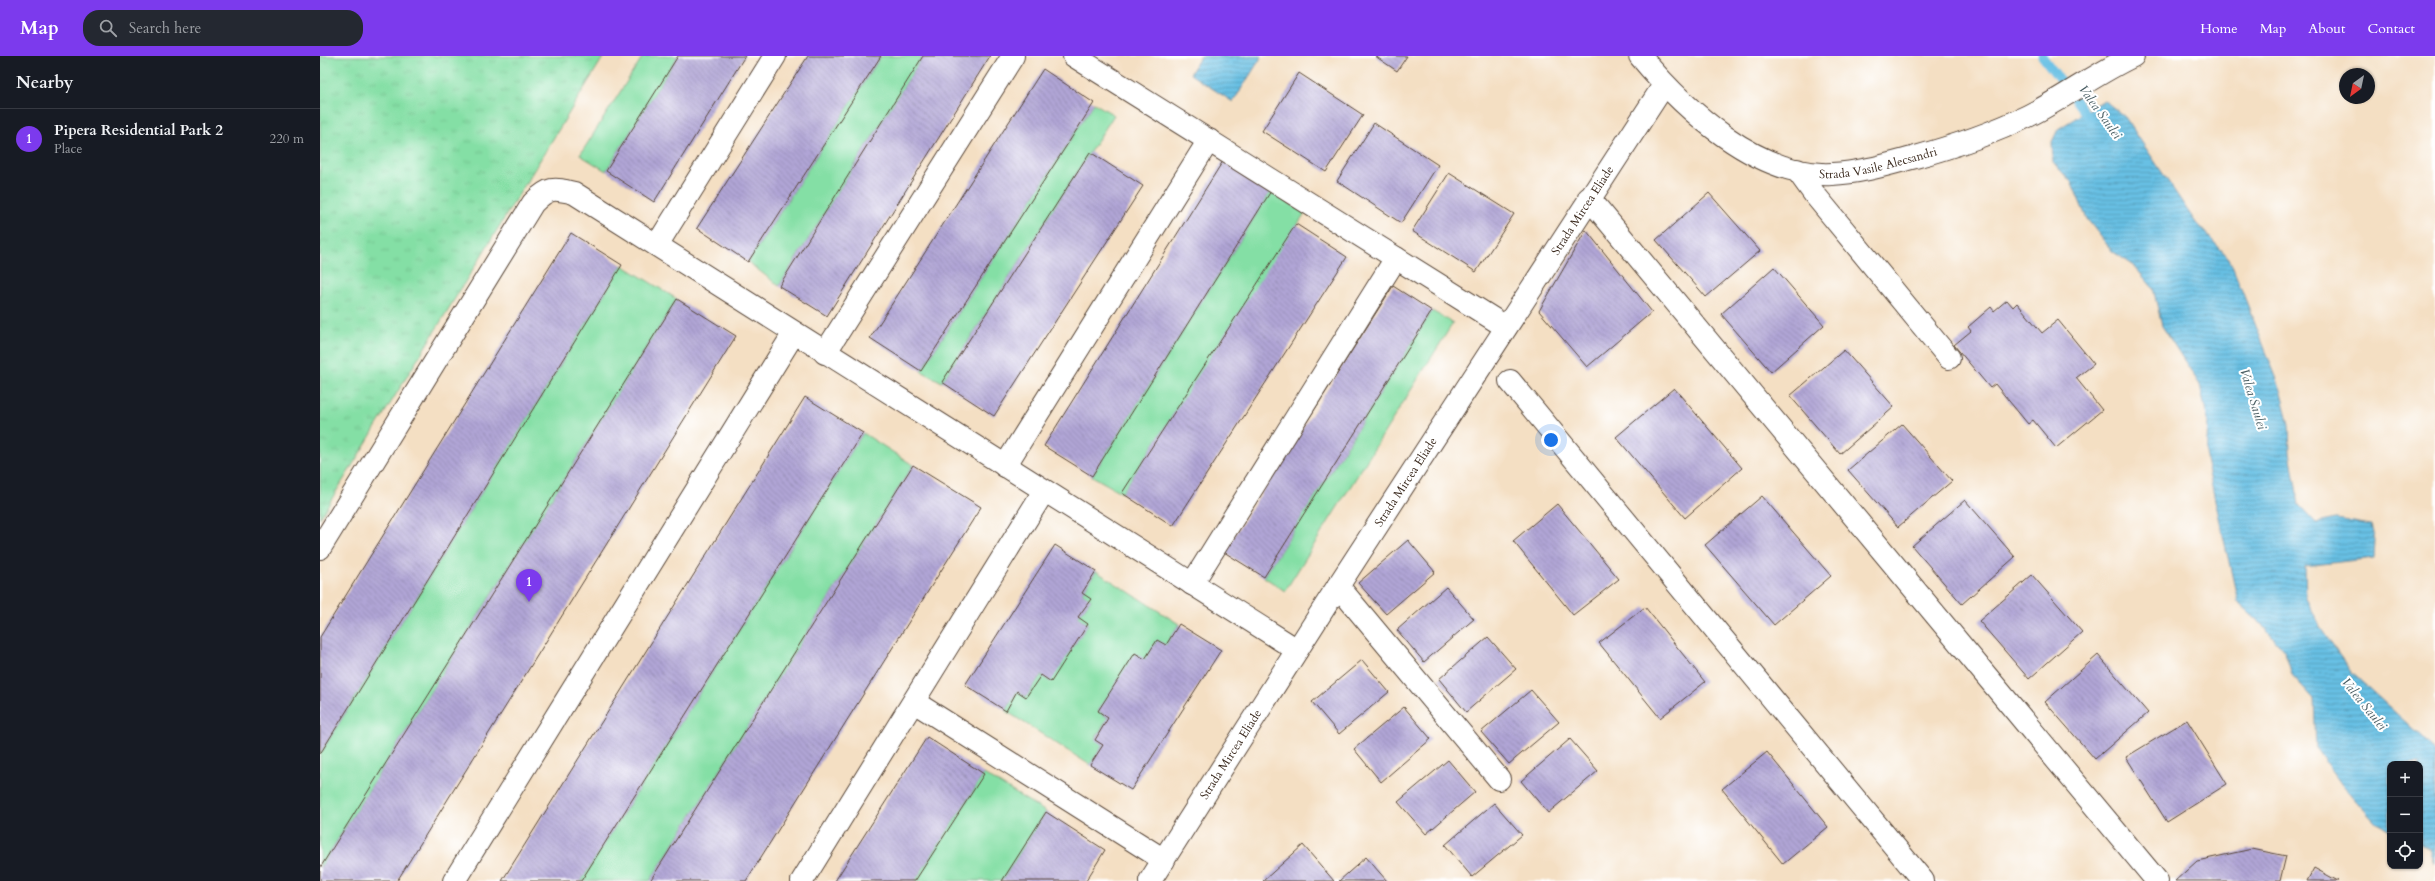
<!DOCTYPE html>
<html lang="en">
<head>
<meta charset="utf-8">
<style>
	body { margin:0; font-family:Cardo,serif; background:#242831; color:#f1f3f6 }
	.controls { position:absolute; right:12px; bottom:12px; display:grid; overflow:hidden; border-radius:8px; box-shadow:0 1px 3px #0004 }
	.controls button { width:36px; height:36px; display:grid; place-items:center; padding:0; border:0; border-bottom:1px solid #363941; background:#171b24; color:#f1f3f6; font:20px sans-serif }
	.compass { position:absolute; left:2019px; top:12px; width:36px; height:36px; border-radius:50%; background:#171b24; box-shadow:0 1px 3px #0004; rotate:213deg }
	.you { position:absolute; left:1231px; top:384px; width:14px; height:14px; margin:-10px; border:3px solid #fff; border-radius:50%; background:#1a73e8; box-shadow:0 0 0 6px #1a73e833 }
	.badge { display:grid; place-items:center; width:26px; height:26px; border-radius:50%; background:#7c3aed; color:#fff; font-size:13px; font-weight:700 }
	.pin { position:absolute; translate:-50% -33px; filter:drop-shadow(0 1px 2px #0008) }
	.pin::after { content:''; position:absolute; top:21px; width:14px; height:12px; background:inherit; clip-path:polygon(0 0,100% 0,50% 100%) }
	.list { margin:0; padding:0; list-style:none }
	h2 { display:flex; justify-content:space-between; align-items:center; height:52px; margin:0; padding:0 16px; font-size:17px }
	h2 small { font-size:13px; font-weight:400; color:#9ea1a6 }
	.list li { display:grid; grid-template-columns:26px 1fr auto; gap:12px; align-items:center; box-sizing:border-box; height:60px; padding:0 16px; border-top:1px solid #363941 }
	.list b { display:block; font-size:15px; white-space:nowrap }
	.list p { margin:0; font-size:13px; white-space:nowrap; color:#9ea1a6 }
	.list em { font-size:13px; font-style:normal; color:#9ea1a6 }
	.icon { flex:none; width:22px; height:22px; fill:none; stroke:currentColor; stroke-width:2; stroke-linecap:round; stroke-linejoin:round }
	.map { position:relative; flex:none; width:2115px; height:825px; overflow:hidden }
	header { display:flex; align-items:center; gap:24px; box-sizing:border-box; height:56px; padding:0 20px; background:#7c3aed; color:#fff }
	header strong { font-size:19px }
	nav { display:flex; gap:22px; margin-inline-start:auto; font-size:14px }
	.search { width:280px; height:36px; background:#242831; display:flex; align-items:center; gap:10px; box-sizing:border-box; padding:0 14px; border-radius:16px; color:#9ea1a6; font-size:15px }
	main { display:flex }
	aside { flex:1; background:#171b24 }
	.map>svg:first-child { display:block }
	.grass { fill:url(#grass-tufts); stroke:#608462 }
	.green { fill:#84dfa5; stroke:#608462 }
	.water { fill:url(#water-rules); stroke:#517581 }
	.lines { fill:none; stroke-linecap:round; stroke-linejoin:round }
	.stream { stroke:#67c0e4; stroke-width:9 }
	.building { fill:url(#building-back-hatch) }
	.minor-casing { stroke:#574537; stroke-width:24 }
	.minor { stroke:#fff; stroke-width:22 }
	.labels { text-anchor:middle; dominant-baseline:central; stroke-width:4; stroke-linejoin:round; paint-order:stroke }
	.street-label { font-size:12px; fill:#3b2a1e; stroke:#fff }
	.water-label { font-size:13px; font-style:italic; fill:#4a5e63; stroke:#fff }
</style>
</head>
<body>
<header>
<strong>Map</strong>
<div class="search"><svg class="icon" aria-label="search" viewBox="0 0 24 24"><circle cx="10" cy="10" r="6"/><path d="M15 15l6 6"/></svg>Search here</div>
<nav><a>Home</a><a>Map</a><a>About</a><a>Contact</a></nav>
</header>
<main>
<aside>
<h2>Nearby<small></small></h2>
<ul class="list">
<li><span class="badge">1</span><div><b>Pipera Residential Park 2</b><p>Place</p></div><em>220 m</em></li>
</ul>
</aside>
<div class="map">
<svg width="2115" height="825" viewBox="0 0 2115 825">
	<defs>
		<pattern id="grass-tufts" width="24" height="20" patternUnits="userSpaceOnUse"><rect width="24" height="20" fill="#84dfa5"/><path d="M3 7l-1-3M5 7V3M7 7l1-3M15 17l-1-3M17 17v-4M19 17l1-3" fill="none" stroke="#73c08e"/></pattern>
		<pattern id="water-rules" width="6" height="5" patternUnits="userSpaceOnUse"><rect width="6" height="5" fill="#67c0e4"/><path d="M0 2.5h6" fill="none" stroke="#569cb8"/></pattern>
		<pattern id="building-back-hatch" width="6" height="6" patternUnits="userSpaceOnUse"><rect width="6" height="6" fill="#b0a5d6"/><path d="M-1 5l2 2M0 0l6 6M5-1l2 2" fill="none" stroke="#9087ad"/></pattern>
	</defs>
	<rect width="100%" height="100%" fill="#fff"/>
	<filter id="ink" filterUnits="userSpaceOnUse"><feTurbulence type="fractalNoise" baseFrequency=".025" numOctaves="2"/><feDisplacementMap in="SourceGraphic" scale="8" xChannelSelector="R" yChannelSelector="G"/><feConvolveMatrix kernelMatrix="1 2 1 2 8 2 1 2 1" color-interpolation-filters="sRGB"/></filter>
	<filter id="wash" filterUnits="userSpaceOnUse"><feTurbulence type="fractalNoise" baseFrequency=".012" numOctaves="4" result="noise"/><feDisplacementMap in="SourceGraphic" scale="16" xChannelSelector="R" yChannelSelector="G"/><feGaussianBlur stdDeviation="0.9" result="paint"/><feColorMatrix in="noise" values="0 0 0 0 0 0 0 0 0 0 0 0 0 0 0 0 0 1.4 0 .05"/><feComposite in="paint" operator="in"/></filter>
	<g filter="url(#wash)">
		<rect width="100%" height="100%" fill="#f4dfc3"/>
		<path class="grass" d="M0,0H284L0,462Z"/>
		<g class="green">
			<path d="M323,0H358L286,115L260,99Z"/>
			<path d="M561,0H603L459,230L428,206Z"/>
			<path d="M774,47L794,59L770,96L622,326L601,315Z"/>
			<path d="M951,135L985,157L802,437L772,420Z"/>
			<path d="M302,209L357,243L0,812V698Z"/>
			<path d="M1112,255L1133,267L965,535L944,521Z"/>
			<path d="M543,377L593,409L330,825H261Z"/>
			<path d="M776,515L859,568L846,589L825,603L778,655L788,662L775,683L783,689L770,709L686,655L697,635L706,641L721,619L730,625L768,568L758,561L771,543L762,537Z"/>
			<path d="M664,718L726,756L682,825H595Z"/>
		</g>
		<g class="water">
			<path d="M881,0H942L913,46L870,18Z"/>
			<path d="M1784,44L1805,61L1876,167L1909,202L1958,326L1969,368L1970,396L1979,449L1996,467L2016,463L2051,469L2055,485L2054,502L1985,510L1986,542L1999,570L2031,616L2103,682L2115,696V807L2110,793L2100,788V708H2070V774L2054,765L2022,729L1996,693L1994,643L1972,619L1965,596L1937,563L1918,546L1886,404L1888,365L1880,329L1842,270L1833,232L1813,209L1792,195L1767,163L1752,127L1733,106L1732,86L1738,73Z"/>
		</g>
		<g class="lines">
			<path class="stream" d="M1722,0L1771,65"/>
		</g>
		<g id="blocks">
			<g class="building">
				<path d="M358,0H425L334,146L286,115Z"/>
				<path d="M488,0H561L428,206L377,172Z"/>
				<path d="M603,0H670L507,260L459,230Z"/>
				<path d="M1055,0H1087L1077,15Z"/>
				<path d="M723,13L774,47L601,315L550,282Z"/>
				<path d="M979,17L1043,59L1006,116L942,75Z"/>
				<path d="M1054,67L1118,109L1081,167L1017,125Z"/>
				<path d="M770,96L823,130L674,360L622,326Z"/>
				<path d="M903,105L951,135L772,420L724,390Z"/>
				<path d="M1129,117L1194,158L1156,216L1092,175Z"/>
				<path d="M1389,137L1440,195L1386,241L1336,184Z"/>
				<path d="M976,168L1027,201L853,470L802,437Z"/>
				<path d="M1266,174L1332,256L1267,311L1219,255Z"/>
				<path d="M251,177L302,209L0,698V581Z"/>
				<path d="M1454,211L1504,269L1451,316L1401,258Z"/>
				<path d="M1073,230L1112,255L944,521L904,496Z"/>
				<path d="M357,243L416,280L77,825H0V812Z"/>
				<path d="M1687,244L1693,251L1697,247L1722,277L1738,264L1774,308L1756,322L1782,354L1736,392L1713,364L1708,368L1675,328L1670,332L1634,289L1651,275L1648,271L1671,251L1674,255Z"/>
				<path d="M1524,294L1574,351L1520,398L1470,340Z"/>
				<path d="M1354,332L1422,412L1365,462L1296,381Z"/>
				<path d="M485,341L543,377L261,825H182Z"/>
				<path d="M1582,368L1632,425L1578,471L1528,414Z"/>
				<path d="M593,409L661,451L426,825H330Z"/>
				<path d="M1442,440L1511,520L1454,569L1385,489Z"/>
				<path d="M1645,444L1695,501L1642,548L1592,490Z"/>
				<path d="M1237,448L1299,523L1253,559L1193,485Z"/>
				<path d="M1088,484L1115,516L1066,558L1038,527Z"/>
				<path d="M735,489L776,515L762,537L771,543L758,561L768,568L731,626L721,619L706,641L697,635L686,655L645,629Z"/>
				<path d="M1712,519L1762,576L1709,623L1659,565Z"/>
				<path d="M1126,531L1154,563L1104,606L1077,574Z"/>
				<path d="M1325,551L1385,626L1340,662L1279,587Z"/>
				<path d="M859,568L901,594L811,734L770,709L783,689L775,684L788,662L778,655L815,597L825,603L837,584L846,589Z"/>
				<path d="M1168,581L1196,613L1146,656L1119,623Z"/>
				<path d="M1778,599L1828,657L1775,703L1725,646Z"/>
				<path d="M1042,604L1069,636L1019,678L992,646Z"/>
				<path d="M1211,634L1239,666L1189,708L1161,676Z"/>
				<path d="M1084,651L1111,683L1061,726L1034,693Z"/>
				<path d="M1867,664L1907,728L1847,766L1806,701Z"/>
				<path d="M607,681L664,718L595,825H515Z"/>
				<path d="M1250,683L1278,715L1228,757L1201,725Z"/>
				<path d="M1447,696L1508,771L1463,808L1402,733Z"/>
				<path d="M1128,704L1155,736L1106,778L1078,746Z"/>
				<path d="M1174,747L1202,779L1152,821L1125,789Z"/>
				<path d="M726,756L785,794L766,825H682Z"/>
				<path d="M983,789L1014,825H943Z"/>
				<path d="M1932,793L1966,800L1960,825H1855L1877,805Z"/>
				<path d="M1046,801L1067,825H1019Z"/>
				<path d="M1994,812L2018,825H1987Z"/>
			</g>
		</g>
	</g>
	<g filter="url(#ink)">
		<use href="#blocks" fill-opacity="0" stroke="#574537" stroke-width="1"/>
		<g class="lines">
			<defs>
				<g id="minor">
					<path d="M754,0L1186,271"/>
					<path id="s1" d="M1320,0C1364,53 1438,122 1512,118C1539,117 1566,109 1592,102C1632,91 1671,78 1708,60C1744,42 1777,17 1813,0"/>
					<path d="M1477,114L1495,139L1629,302"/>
					<path d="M1269,142L1837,825"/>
					<path d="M337,189L455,0"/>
					<path d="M505,297L693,0"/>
					<path d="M1190,325L1603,825"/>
					<path d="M685,410L889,84"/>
					<path d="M0,492L213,147C229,131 233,132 254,137L977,594"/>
					<path d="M872,528L1076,202"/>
					<path d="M1018,530L1179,723"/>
					<path d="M594,646L844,804"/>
					<path d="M134,825L474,277"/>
					<path d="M482,825L724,435"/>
					<path id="s2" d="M830,825L1018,530L1344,29"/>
				</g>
			</defs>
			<use href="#minor" class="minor-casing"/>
			<use href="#minor" class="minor"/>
		</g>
	</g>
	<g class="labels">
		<g class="street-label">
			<text stroke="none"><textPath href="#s1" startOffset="280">Strada Vasile Alecsandri</textPath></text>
			<text stroke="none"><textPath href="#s2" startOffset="798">Strada Mircea Eliade</textPath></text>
			<text stroke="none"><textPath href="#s2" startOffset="474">Strada Mircea Eliade</textPath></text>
			<text stroke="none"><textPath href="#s2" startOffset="150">Strada Mircea Eliade</textPath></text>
		</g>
		<g class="water-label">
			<text transform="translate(1780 56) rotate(54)">Valea Saulei</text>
			<text transform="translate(1933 343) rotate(73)">Valea Saulei</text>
			<text transform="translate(2044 648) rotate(51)">Valea Saulei</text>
		</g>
	</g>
</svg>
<div class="controls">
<button>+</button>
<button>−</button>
<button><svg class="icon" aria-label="locate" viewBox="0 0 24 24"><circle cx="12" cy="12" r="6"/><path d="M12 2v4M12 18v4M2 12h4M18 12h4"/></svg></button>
</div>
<svg class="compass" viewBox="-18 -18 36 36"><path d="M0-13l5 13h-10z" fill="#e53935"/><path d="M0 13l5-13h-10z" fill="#9ea1a6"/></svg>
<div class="you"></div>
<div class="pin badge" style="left:209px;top:546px">1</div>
</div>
</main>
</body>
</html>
